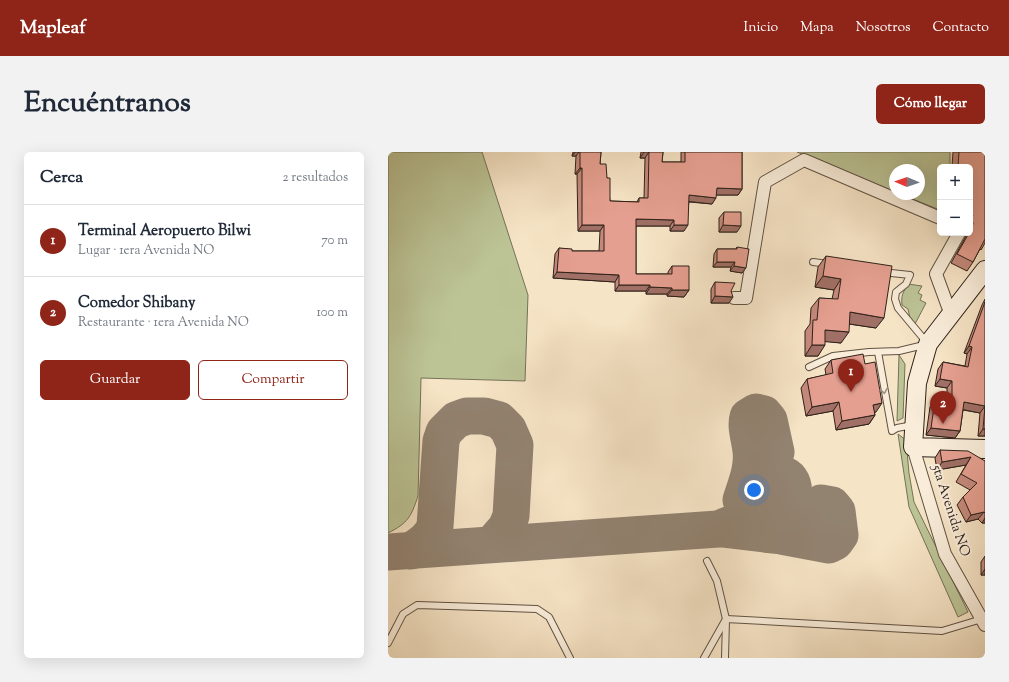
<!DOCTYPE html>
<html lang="es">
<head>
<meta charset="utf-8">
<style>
	body { margin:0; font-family:"Sorts Mill Goudy",serif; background:#f2f2f3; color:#1f2937 }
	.controls { position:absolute; right:12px; top:12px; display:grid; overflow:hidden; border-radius:6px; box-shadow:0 4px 16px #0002 }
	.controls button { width:36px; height:36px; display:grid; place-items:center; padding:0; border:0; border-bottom:1px solid #e0e1e3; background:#fff; color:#1f2937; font:20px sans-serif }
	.compass { position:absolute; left:501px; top:12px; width:36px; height:36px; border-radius:50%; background:#fff; box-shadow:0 4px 16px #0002; rotate:272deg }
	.you { position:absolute; left:366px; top:338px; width:14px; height:14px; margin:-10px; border:3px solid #fff; border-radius:50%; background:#1a73e8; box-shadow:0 0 0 6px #1a73e833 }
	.badge { display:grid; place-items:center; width:26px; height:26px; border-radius:50%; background:#8f2418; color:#fff; font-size:13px; font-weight:700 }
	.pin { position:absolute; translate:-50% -33px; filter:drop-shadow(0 1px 2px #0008) }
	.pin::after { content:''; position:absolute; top:21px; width:14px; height:12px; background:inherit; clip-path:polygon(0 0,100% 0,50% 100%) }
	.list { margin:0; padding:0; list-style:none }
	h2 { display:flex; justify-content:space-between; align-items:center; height:52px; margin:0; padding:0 16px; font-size:17px }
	h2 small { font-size:13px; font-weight:400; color:#747a83 }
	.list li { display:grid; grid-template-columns:26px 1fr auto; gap:12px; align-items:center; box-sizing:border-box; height:72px; padding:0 16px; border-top:1px solid #e0e1e3 }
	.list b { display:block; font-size:15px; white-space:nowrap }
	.list p { margin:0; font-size:13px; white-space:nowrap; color:#747a83 }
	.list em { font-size:13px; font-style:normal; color:#747a83 }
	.actions { display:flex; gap:8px; padding:12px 16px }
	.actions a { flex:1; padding:9px 0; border:1px solid #8f2418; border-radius:6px; text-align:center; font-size:14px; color:#8f2418 }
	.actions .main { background:#8f2418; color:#fff }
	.map { position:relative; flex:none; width:597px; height:506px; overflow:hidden; border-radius:6px }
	header { display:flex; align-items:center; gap:24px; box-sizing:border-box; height:56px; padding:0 20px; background:#8f2418; color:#fff }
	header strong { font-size:19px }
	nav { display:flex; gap:22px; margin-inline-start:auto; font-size:14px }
	.intro { display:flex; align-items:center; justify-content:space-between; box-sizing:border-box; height:96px; padding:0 24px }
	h1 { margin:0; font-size:28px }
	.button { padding:10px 18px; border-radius:6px; background:#8f2418; color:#fff; font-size:14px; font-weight:700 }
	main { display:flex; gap:24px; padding:0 24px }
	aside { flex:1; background:#fff; border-radius:6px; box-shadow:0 4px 16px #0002 }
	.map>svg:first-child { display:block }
	.green { fill:#bcc496; stroke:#757258 }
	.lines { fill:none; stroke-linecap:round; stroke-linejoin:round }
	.taxiway { stroke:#928270; stroke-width:37 }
	.lane-casing { stroke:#605244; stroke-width:8 }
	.street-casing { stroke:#605244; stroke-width:14 }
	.secondary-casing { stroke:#2e2119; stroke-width:20 }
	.lane { stroke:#f9edda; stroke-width:6 }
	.street { stroke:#f9edda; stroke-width:12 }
	.secondary { stroke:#f9edda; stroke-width:18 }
	.wall { fill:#c5897c; stroke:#2e2119 }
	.shaded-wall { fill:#a06f65; stroke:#2e2119 }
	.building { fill:#e59f90; stroke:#2e2119 }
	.oneway { stroke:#9e9183 }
	.labels { text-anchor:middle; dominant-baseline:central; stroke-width:4; stroke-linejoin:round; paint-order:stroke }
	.street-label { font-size:14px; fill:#2e2119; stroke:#f9edda }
</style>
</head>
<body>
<header>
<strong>Mapleaf</strong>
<nav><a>Inicio</a><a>Mapa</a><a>Nosotros</a><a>Contacto</a></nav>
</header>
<div class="intro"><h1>Encuéntranos</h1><a class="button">Cómo llegar</a></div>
<main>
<aside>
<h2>Cerca<small>2 resultados</small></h2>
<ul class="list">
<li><span class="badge">1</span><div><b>Terminal Aeropuerto Bilwi</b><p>Lugar · 1era Avenida NO</p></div><em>70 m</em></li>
<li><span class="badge">2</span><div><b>Comedor Shibany</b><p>Restaurante · 1era Avenida NO</p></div><em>100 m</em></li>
</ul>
<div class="actions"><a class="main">Guardar</a><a>Compartir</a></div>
</aside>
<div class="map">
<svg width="597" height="506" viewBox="0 0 597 506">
	<rect width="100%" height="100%" fill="#f6e4c6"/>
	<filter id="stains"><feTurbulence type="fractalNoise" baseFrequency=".005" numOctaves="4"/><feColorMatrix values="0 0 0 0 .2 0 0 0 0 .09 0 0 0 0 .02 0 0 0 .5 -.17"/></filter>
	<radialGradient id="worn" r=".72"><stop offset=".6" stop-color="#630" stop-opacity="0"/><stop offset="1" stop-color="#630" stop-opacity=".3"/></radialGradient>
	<g class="green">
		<path d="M0,0H94L140,143L137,229L33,226L30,344C23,365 20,371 0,381Z"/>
		<path d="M409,0H562V15H552V58L512,42H531V18H507V40Z"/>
		<path d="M520,132L534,134L530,141L534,143L532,148L538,151L527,172L522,166L520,157L514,153C513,144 515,140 520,132Z"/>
		<path d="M511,203L517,212L515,266L509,269Z"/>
		<path d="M510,282L518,288L521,321L526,350L580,460L570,465L521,355Z"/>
	</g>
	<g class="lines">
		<g class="taxiway">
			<path d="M353,348C358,332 365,316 363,299C362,288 357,275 360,265L368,260L376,262L381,268L388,300L360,339"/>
			<path d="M334,377L393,384L441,393L447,390L452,383L449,359L444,353L433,351L393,384"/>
			<path d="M23,399C33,392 43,386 47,374L53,289L56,280L68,268L79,264H96L111,268L120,277L127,293L123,364L118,376L104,392"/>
			<path d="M0,400L330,377C356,367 380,356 405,344C407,332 401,318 387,324L382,341L368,362"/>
		</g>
		<defs>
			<g id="lane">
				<path d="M425,110L440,112"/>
				<path d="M490,200L504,279L509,276L525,273"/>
				<path d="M421,215L445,204L481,200L511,199L540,192L510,156L507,147L508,140L518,132L522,123L494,120"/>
				<path d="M319,409L329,429L338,467L337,506"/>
				<path d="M0,491L15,462L29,453L149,457L161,465L182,506"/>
				<path d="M316,506L338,467L554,479L594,467"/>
			</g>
			<g id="street">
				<path d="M346,146H358L377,30L416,8L552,66"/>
				<path d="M563,163L548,122L571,81"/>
				<path d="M525,295L557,402L597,473"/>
			</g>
			<path id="secondary" d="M597,118L540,192L529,231L525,295L597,297"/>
		</defs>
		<use href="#lane" class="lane-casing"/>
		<use href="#street" class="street-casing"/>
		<use href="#secondary" class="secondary-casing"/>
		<use href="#lane" class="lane"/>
		<use href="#street" class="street"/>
		<use href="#secondary" class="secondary"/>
	</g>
	<g class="wall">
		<path d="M185,0H213L212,12L219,26L222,49L249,50L251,46H256L257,6H252L253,0H275L274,10H293V0H354V37L350,43H328L324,52L301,50L296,79H282V74H248V122H280V120L284,114L301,138L296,145L279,144V142H258V139H227V130L165,126L167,102L171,96L184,99H211L212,79H190L189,22H187L188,4H184Z"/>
		<path d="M565,0H597V91L593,98L592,97L585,110L579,119L563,111L578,84V81H582V15H564Z"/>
		<path d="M336,60L349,80H331V66Z"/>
		<path d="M349,95L354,121L342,119L343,115H325L326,102L329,97H348Z"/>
		<path d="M438,104L488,176L461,172L453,191L437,189L430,204H417V179L422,172L423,156L431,146L444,147L446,138L427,135L430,115Z"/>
		<path d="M327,130L343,139L341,151H323V137Z"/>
		<path d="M597,147V284H590L592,261L575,258L572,279L567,286L538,283L542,255L547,248L559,249V236L547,234L550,217L555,210L577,214L579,202L576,201L594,153Z"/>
		<path d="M443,208L488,260H486L487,263L481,272L448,278L445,259L418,264L413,236L419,227L438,223L437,217Z"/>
		<path d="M552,298L597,309V371H594L590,367L578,370L569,353L575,345L582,338L568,330L578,313L549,318L547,306Z"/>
		<path d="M597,404V423H593V410Z"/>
	</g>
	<g class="shaded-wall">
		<path d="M187,0H191L188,4H184Z"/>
		<path d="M256,0H261L257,6H252Z"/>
		<path d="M192,16H194L189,22H187Z"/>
		<path d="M329,36L354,37L350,43H325Z"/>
		<path d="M301,43L328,46L324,52L297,49Z"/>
		<path d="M248,67L286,68L282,74H243Z"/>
		<path d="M194,73H216L212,79H190Z"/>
		<path d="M286,73H300L296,79H282Z"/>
		<path d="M335,73L353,74L349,80H331Z"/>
		<path d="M329,110H347L343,115H325Z"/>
		<path d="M346,114L358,116L354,121L342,119Z"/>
		<path d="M169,120L231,123L227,130L165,126Z"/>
		<path d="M435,124L453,127L446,138L427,135Z"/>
		<path d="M231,133H262L258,139H227Z"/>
		<path d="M262,135L284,136L279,142H258Z"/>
		<path d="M284,138H301L296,145L279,144Z"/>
		<path d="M327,144L345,145L341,151H323Z"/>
		<path d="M462,160L496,166L488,176L455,171Z"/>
		<path d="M437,178L461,180L453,191L430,189Z"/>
		<path d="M424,193H437L430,204H417Z"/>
		<path d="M581,194L584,195L579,202L576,201Z"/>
		<path d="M552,227L564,229L559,236L547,234Z"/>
		<path d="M451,250L445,259L418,264L424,255Z"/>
		<path d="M576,250L597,254L592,261L572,257Z"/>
		<path d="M494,251L488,260L479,261L485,253Z"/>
		<path d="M487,263L481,272L448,278L454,269Z"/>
		<path d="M543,276L572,279L567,286L538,283Z"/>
		<path d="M595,277H597V284H590Z"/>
		<path d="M583,305L578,313L549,318L554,310Z"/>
		<path d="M596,360L590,367L578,370L583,363Z"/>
		<path d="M597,366V371H594Z"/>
		<path d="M597,417V423H593Z"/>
	</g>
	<g class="building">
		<path d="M192,0H213L212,12H218L219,26H222V49L251,50V46H260L261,0H275L274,10H297V0H354V37L329,36L328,46L301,43L300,73H286V68L248,67V122H284V114H301V138H284V136L262,135V133H231V123L169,120L171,96L184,97V99H216V73H194V16H192Z"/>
		<path d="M571,0H597V87L585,110L569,102L581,81H582V79L584,75L585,71L583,67L585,63L582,62V15H570Z"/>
		<path d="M336,60H353V74L335,73Z"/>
		<path d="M349,95L361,97L358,116L346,114L347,110H329V97H349Z"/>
		<path d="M438,104L504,114L496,166L462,160L461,180L437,178V193H424L425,168H429L431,146L450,147L453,127L435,124Z"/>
		<path d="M327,130L347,131L343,139L345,145L327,144Z"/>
		<path d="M597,150V277H595L597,254L576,250L572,279L543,276L547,248L564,250V229L552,227L555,210L580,215L584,195L581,194Z"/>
		<path d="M475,202L477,212L487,210L494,251L485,253L487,263L454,269L451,250L424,255L419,227L445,221L443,208Z"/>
		<path d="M552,298L580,299L597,309V361L596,360L583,363L575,345L589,331L573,322L583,305L554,310Z"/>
	</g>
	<defs><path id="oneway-chevron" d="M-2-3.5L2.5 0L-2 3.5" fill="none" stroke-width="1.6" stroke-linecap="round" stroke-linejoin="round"/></defs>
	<use class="oneway" href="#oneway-chevron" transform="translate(496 239) rotate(80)"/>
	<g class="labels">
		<g class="street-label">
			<text transform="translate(562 359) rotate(72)">5ta Avenida NO</text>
		</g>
	</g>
	<rect width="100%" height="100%" filter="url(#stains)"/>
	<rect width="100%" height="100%" fill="url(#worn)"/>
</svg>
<div class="controls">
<button>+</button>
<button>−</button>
</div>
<svg class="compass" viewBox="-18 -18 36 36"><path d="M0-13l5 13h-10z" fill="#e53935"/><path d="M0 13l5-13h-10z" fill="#747a83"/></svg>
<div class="you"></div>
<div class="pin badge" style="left:463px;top:240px">1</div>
<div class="pin badge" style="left:555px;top:272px">2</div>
</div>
</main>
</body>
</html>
